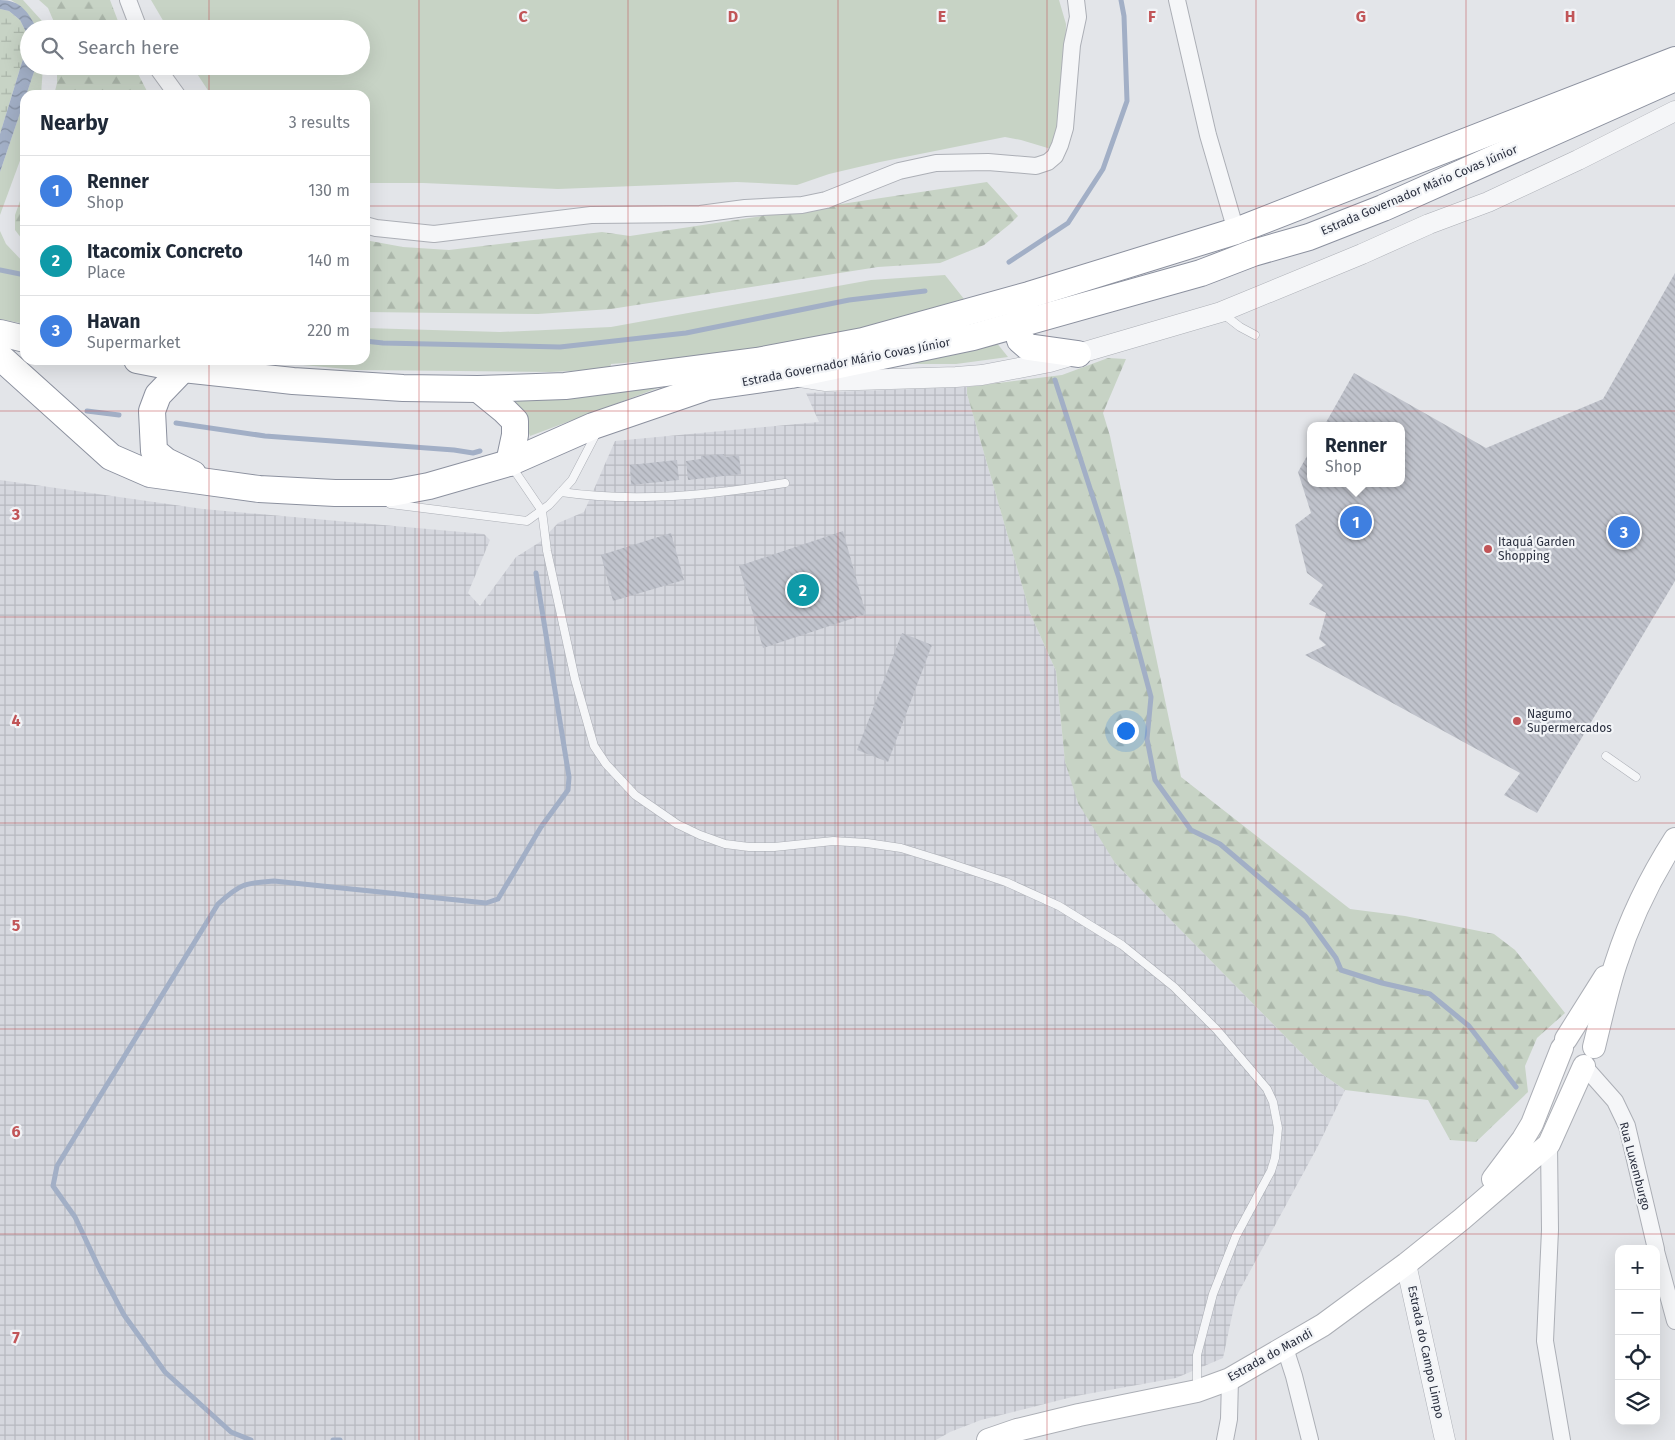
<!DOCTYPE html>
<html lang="en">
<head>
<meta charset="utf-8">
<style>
	body { margin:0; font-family:"Fira Sans",sans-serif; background:#f2f2f3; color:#1f2937 }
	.controls { position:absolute; right:15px; bottom:15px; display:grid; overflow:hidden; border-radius:10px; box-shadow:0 5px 20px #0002 }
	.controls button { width:45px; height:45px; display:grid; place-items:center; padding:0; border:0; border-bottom:1px solid #e0e1e3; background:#fff; color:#1f2937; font:25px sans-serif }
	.you { position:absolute; left:1125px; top:730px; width:18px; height:18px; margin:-12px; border:4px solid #fff; border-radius:50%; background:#1a73e8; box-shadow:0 0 0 8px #1a73e833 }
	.badge { display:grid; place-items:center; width:32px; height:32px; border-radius:50%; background:#db2777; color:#fff; font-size:16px; font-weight:700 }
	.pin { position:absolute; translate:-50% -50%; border:2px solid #fff; box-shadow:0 1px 5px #0006 }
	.popup { position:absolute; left:1307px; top:422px; width:98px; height:65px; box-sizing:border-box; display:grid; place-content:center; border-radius:10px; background:#fff; filter:drop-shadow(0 1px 4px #0005); font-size:16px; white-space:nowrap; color:#747a83 }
	.popup b { font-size:19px; color:#1f2937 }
	.popup::after { content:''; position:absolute; left:50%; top:100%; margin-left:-10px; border:10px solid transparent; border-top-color:#fff }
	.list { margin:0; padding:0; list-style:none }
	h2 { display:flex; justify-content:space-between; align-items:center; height:65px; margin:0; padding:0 20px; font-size:21px }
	h2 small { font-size:16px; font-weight:400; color:#747a83 }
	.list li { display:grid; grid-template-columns:32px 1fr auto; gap:15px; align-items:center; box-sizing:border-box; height:70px; padding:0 20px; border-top:1px solid #e0e1e3 }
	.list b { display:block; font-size:19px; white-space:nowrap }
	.list p { margin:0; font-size:16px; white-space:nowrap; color:#747a83 }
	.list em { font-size:16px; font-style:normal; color:#747a83 }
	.icon { flex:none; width:28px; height:28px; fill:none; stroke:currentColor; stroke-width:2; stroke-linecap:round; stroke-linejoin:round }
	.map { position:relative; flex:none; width:1675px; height:1440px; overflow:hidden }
	.search { position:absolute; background:#fff; box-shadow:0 5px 20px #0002; left:20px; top:20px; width:350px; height:55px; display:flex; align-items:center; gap:12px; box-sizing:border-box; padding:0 18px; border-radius:28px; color:#747a83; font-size:19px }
	.panel { position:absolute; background:#fff; box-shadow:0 5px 20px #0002; left:20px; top:90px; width:350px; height:275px; border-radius:15px }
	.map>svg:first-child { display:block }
	.industrial { fill:url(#industrial-grid) }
	.green { fill:#c7d3c5 }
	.forest { fill:url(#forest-firs) }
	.wetland { fill:url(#wetland-marsh) }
	.water { fill:url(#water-waves) }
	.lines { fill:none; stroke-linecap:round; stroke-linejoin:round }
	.stream { stroke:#a2afc6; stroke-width:5 }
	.building { fill:url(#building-back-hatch) }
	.service-casing { stroke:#acafb6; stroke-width:9 }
	.minor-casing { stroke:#acafb6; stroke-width:18 }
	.tertiary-casing { stroke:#acafb6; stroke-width:21 }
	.secondary-casing { stroke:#acafb6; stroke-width:24 }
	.trunk-casing { stroke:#8c919f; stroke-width:28 }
	.service { stroke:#f5f6f8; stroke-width:8 }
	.minor { stroke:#f5f6f8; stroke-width:16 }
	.tertiary { stroke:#f5f6f8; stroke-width:20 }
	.secondary { stroke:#fff; stroke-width:22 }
	.trunk { stroke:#fff; stroke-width:26 }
	.grid { fill:none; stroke:#c15558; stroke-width:1; stroke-opacity:0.55 }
	.poi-dot { fill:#c15558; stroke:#f2f4f7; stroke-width:2 }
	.labels { text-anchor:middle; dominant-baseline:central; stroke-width:4.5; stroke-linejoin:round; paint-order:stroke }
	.street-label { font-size:12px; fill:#2c3140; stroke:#f2f4f7 }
	.poi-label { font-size:12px; fill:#2c3140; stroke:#f2f4f7; text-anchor:start }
	.grid-label { font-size:16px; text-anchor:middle; font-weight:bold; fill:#c15558; stroke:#f2f4f7; stroke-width:4.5; stroke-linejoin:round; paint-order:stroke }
</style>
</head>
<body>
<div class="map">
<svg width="1675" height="1440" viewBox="0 0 1675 1440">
	<defs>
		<pattern id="industrial-grid" width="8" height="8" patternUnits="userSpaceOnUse" patternTransform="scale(1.25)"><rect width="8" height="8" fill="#d5d7de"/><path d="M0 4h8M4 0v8" fill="none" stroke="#b7b9c0"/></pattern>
		<pattern id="forest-firs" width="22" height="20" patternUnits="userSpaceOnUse" patternTransform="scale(1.25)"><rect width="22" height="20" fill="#c7d3c5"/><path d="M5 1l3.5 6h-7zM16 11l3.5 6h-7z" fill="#abb6aa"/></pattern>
		<pattern id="wetland-marsh" width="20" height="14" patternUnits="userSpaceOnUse" patternTransform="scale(1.25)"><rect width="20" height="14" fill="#c7d3c5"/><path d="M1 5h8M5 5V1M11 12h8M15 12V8" fill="none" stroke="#abb6aa"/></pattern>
		<pattern id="water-waves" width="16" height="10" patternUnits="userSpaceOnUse" patternTransform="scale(1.25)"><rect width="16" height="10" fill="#a2afc6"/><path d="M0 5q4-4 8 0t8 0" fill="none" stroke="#848fa2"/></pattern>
		<pattern id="building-back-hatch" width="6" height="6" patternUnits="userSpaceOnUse" patternTransform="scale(1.25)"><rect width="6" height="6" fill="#c0c3cc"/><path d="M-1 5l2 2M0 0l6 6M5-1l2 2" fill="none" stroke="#a5a8b0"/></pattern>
	</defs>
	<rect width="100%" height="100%" fill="#e3e5e9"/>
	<path class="industrial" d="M967,387V394L1030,613L1056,671L1065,762L1115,863L1322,1074L1345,1090L1318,1146L1236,1297L1223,1358L1176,1378L1076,1396L981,1420L950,1432L936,1440H0V480L203,509L484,534L490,540L468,593L480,606L516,557L540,542L558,523L584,512L615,441L819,422L806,393Z"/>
	<g class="green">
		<path d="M11,0H23L42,21L44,29H37C30,16 23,7 11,0Z"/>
		<path d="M151,0H1059L1066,24L1063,124L1051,149L1021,140L1005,137L880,162L829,174L797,185L737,182L558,189L423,183H365V95H211L192,66H361V29H168Z"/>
		<path d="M36,66H43L41,95H26Z"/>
		<path d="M25,98V147L0,215V172Z"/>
		<path d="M0,231L6,244L25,264V324L0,319Z"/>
		<path d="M945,275L964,299L840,335L711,356L611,364L610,369L550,372L357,370L248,360H365V328L500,332L611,327L871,280Z"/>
		<path d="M996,342L1008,357L956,364H903Z"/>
		<path d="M674,382L530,436L527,427L509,396Z"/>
	</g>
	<g class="forest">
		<path d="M39,0H110L121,29H57L48,8Z"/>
		<path d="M57,66H134L149,95H54L57,83Z"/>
		<path d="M987,182L1018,216L1010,224L984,245L940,263L878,267L611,309L538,314L365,312V240L403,247L449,250L602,232L630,236Z"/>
		<path d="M25,187V243L15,230V215Z"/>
		<path d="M1108,358L1126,359L1103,413L1110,436L1181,777L1350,909L1405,916L1494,934L1515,950L1565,1013L1537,1038L1525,1066L1528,1092L1476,1142L1450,1140L1428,1100L1345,1090L1322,1074L1115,863L1078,803L1065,762L1056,671L1030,613L967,394V387L1062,375Z"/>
	</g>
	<path class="wetland" d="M0,9L9,11L20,20L27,34L23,59L0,134Z"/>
	<path class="water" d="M0,0C21,0 28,12 37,29H29V66H36L35,69L0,172V134L23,59L27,34L20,20L9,11L0,9Z"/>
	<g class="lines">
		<g class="stream">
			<path d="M1009,262L1068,223L1103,169L1127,101L1124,16L1121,0"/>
			<path d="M0,270L25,275"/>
			<path d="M365,341L383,343L560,347L686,333L849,300L925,291"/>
			<path d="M1055,380L1119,578L1151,697L1147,739L1155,780L1191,830L1220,844L1306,917L1336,958L1341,970L1382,983L1430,994L1469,1026L1516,1087"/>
			<path d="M87,411L119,415"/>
			<path d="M176,423L265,436L454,450L473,453L480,451"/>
			<path d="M251,1440L231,1432L165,1372L124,1315L100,1270L75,1217L53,1186L57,1166L218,904C240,884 244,883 274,881L486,903L498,899L541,827L568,790L569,777L536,573"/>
			<path d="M333,1440H340"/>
		</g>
	</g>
	<g class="building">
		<path d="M1675,273V581L1537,813L1504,795L1520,773L1305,655L1326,645L1319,639L1326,613L1309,604L1323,585L1307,573L1295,525L1311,513L1298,472L1311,449V483H1401V426H1324L1354,373L1486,448L1603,399Z"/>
		<path d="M724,454V457L739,455L741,474L688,480L686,461L701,459V456Z"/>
		<path d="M677,460L679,480L631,485L630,465Z"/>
		<path d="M843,531L866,614L763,648L739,566Z"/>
		<path d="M671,533L684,580L613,601L601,555Z"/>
		<path d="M902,633L932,645L888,762L857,750Z"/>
	</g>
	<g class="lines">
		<defs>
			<g id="service">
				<path d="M1222,313L1240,327L1255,335"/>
				<path d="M512,467L542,511L547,551L575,679L594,746L606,764L635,795L677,824L700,835L725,844L749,847H774L833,841L867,843L901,848L943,861L1006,882L1059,906L1122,945L1174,987L1217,1030L1267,1089L1273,1102L1278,1128L1275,1158L1271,1171L1236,1236L1213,1294L1197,1355V1389"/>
				<path d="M561,492C636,503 710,495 785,483"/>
				<path d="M390,504L527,521L549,505L572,480L597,432"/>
				<path d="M1606,756L1636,777"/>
			</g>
			<g id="minor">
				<path d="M128,0L139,29"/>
				<path d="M1177,0L1208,135L1236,231"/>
				<path d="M156,66L177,95"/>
				<path d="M365,225L376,228L434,234L591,215L700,214L745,208L802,205L826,200L899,171L936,163L988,162L1036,166L1048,162L1055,156L1060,145L1065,128L1072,45L1078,17L1076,0"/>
				<path d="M1584,1066L1615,1101L1627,1126L1656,1249"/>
				<path d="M1549,1144L1550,1230L1545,1341L1562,1440"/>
				<path d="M1656,1251L1675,1321"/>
				<path d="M1285,1348L1294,1376L1310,1440"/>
				<path d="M1225,1440L1229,1419L1230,1379"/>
			</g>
			<g id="tertiary">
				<path d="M800,377L826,381L956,377L982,375L1050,362L1221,312L1362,254L1429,224L1488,202L1578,160L1675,111"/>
				<path d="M1406,1264L1445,1440"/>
			</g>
			<g id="secondary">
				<path d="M1566,1039L1605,977"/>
				<path d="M1594,1047C1601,1019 1607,990 1616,963C1630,919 1650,878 1675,839"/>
				<path d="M1493,1179L1523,1139L1532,1124L1562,1048"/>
				<path d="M988,1440L1017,1430L1079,1415L1197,1391L1230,1379L1323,1325L1406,1264L1462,1219L1549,1144L1584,1066"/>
			</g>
			<g id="trunk">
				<path d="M1023,309L1017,324L1020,340L1028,347L1078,354"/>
				<path d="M0,333L25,339"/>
				<path d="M0,357L111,457L150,474L259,489L335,493H392L429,486L509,463L593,426L707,387L791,375L973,337L1201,273L1253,253L1309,237L1383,208L1675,78"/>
				<path d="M137,360L183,369L293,381L403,388L478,389L565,386L757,361L863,341L1029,295L1236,231L1675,60"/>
				<path d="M183,369L158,395L152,411L154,451L166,461L193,474"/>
				<path d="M478,389L505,411L515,421V435L509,463"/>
			</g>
		</defs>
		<use href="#service" class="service-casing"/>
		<use href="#minor" class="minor-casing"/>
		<use href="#tertiary" class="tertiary-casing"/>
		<use href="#secondary" class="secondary-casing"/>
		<use href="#trunk" class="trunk-casing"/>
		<use href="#service" class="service"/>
		<use href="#minor" class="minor"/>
		<use href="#tertiary" class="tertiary"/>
		<use href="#secondary" class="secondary"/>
		<use href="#trunk" class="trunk"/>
	</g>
	<path class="grid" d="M209,0V29M419,0V1440M628,0V1440M838,0V1440M1047,0V1440M1256,0V1440M1466,0V1440M209,66V95M0,206H25M365,206H1675M209,360V1440M0,411H1675M0,617H1675M0,823H1675M0,1029H1675M0,1234H1675"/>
	<g class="poi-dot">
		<circle cx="1488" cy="549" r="5"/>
		<circle cx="1517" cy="721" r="5"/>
	</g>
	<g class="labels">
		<g class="street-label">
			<text transform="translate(1419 190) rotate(-23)">Estrada Governador Mário Covas Júnior</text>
			<text transform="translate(846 362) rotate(-11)">Estrada Governador Mário Covas Júnior</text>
			<text transform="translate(1635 1166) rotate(75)">Rua Luxemburgo</text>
			<text transform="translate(1426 1352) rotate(78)">Estrada do Campo Limpo</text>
			<text transform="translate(1270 1355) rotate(-29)">Estrada do Mandi</text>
		</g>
		<g class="poi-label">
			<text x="1498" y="542">Itaquá Garden<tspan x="1498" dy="14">Shopping</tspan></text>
			<text x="1527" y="714">Nagumo<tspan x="1527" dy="14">Supermercados</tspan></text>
		</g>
	</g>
	<g class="grid-label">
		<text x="523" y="22">C</text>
		<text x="733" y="22">D</text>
		<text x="942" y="22">E</text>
		<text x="1152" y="22">F</text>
		<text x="1361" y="22">G</text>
		<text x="1570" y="22">H</text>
		<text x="16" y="520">3</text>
		<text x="16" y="726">4</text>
		<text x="16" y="931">5</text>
		<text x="16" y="1137">6</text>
		<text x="16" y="1343">7</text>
	</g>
</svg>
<div class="controls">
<button>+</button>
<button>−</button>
<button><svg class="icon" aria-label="locate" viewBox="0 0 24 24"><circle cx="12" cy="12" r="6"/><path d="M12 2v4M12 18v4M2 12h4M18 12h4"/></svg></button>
<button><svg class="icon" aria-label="layers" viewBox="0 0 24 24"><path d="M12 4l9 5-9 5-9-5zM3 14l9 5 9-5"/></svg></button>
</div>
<div class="you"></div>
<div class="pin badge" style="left:1356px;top:522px;background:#3f7fe0">1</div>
<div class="popup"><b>Renner</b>Shop</div>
<div class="pin badge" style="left:803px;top:590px;background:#0f9aa8">2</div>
<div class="pin badge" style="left:1624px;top:532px;background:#3f7fe0">3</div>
<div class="search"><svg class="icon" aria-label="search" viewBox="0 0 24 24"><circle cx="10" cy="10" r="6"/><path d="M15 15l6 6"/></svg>Search here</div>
<section class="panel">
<h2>Nearby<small>3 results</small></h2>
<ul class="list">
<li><span class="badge" style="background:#3f7fe0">1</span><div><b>Renner</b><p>Shop</p></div><em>130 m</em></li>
<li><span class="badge" style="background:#0f9aa8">2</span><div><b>Itacomix Concreto</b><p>Place</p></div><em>140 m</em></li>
<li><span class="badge" style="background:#3f7fe0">3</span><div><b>Havan</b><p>Supermarket</p></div><em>220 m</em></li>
</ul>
</section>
</div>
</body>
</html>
